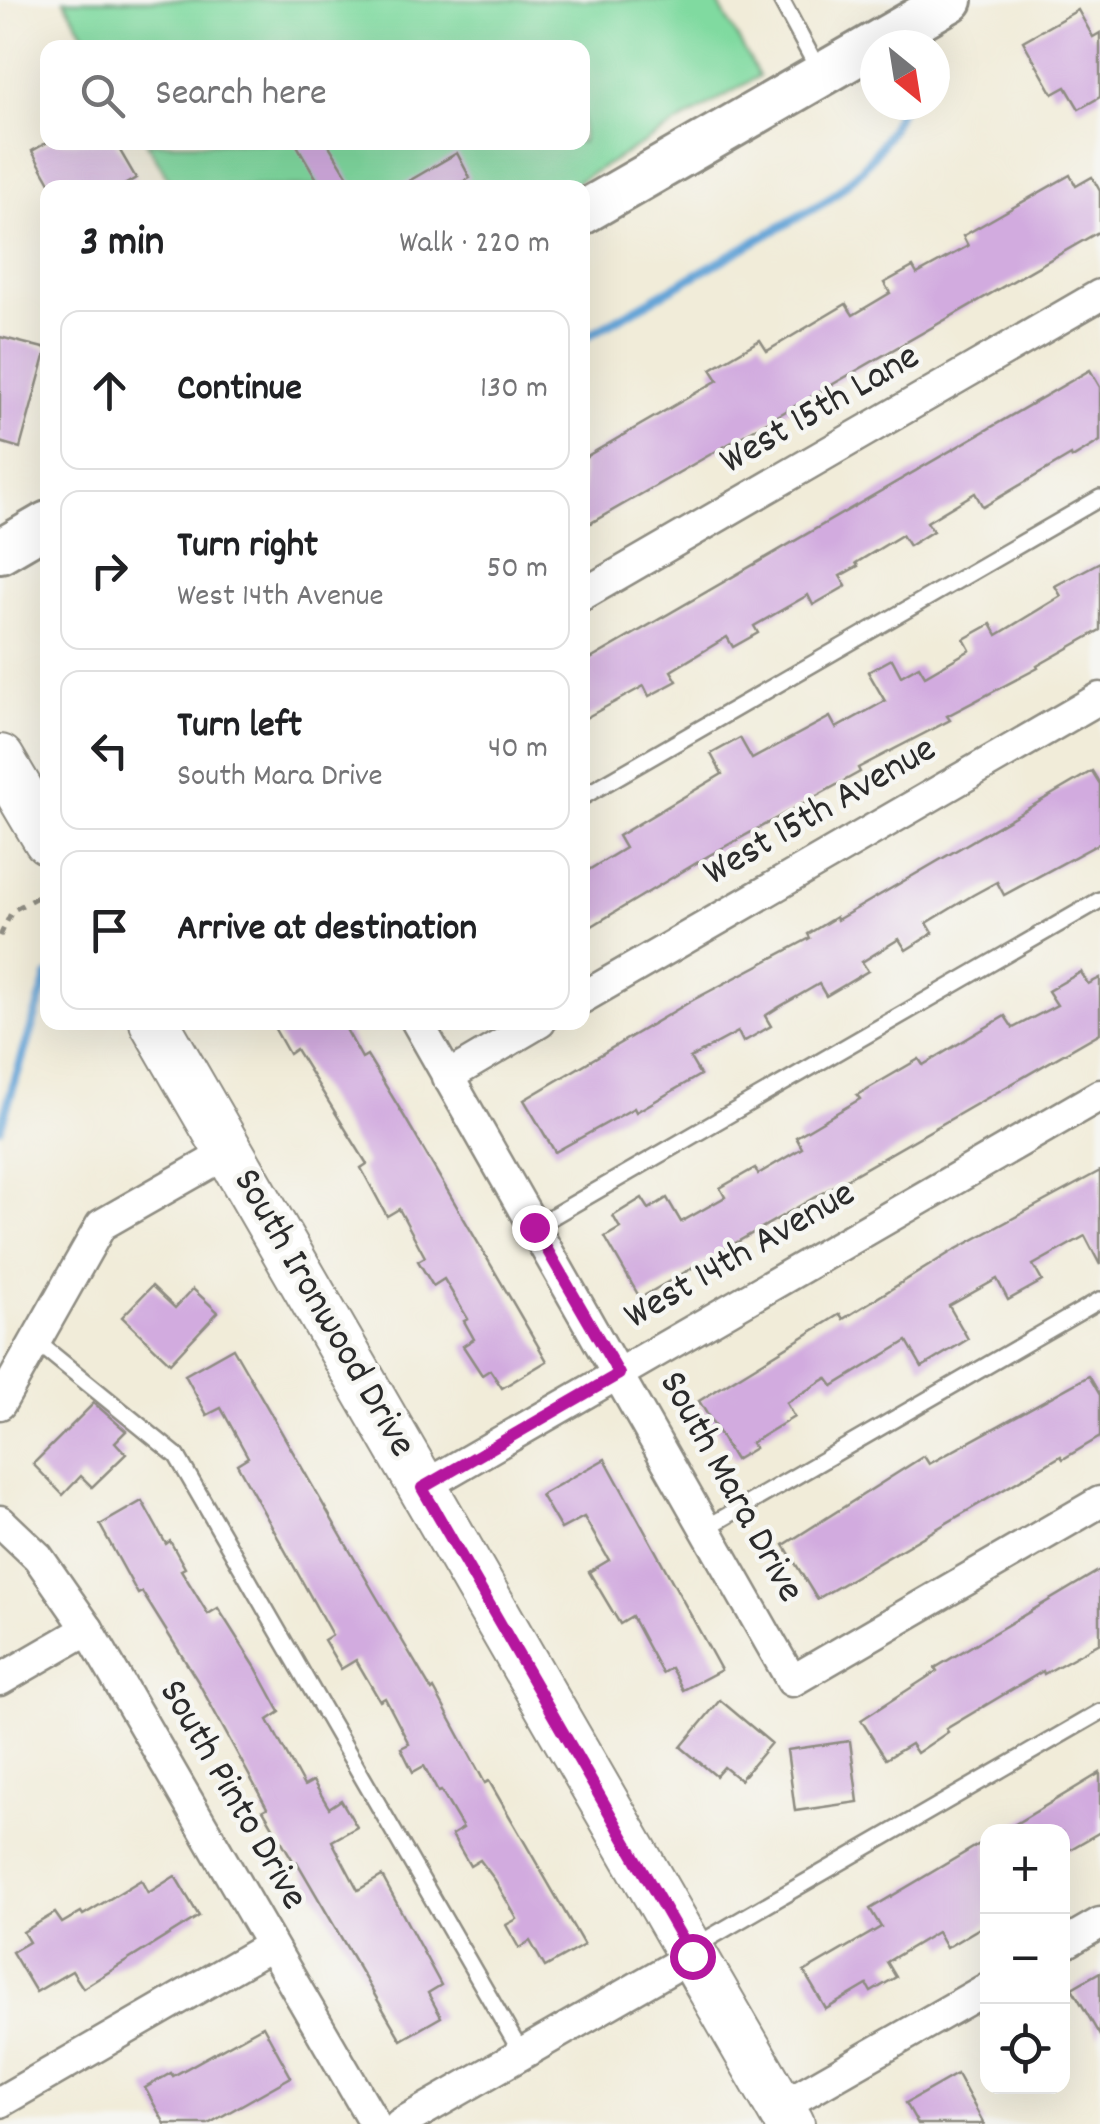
<!DOCTYPE html>
<html lang="en">
<head>
<meta charset="utf-8">
<style>
	body { margin:0; font-family:Dekko,sans-serif; background:#f2f2f2; color:#202124 }
	.controls { position:absolute; right:30px; bottom:30px; display:grid; overflow:hidden; border-radius:20px; box-shadow:0 10px 40px #0002 }
	.controls button { width:90px; height:90px; display:grid; place-items:center; padding:0; border:0; border-bottom:2px solid #e0e0e0; background:#fff; color:#202124; font:50px sans-serif }
	.compass { position:absolute; left:860px; top:30px; width:90px; height:90px; border-radius:50%; background:#fff; box-shadow:0 10px 40px #0002; rotate:150deg }
	.stop { position:absolute; width:30px; height:30px; margin:-22px; border:8px solid #b5179e; border-radius:50%; background:#fff }
	.stop.end { background:#b5179e; border-color:#fff; box-shadow:0 2px 10px #0008 }
	.list { margin:0; padding:0; list-style:none }
	h2 { display:flex; justify-content:space-between; align-items:center; height:130px; margin:0; padding:0 40px; font-size:42px }
	h2 small { font-size:32px; font-weight:400; color:#757577 }
	.list li { display:grid; grid-template-columns:65px 1fr auto; gap:30px; align-items:center; box-sizing:border-box; height:160px; margin:0 20px 20px; padding:0 20px; border:2px solid #e0e0e0; border-radius:20px }
	.list b { display:block; font-size:38px; white-space:nowrap }
	.list p { margin:0; font-size:32px; white-space:nowrap; color:#757577 }
	.list em { font-size:32px; font-style:normal; color:#757577 }
	.icon { flex:none; width:55px; height:55px; fill:none; stroke:currentColor; stroke-width:2; stroke-linecap:round; stroke-linejoin:round }
	.map { position:relative; flex:none; width:1100px; height:2124px; overflow:hidden }
	.search { position:absolute; background:#fff; box-shadow:0 10px 40px #0002; left:40px; top:40px; width:550px; height:110px; display:flex; align-items:center; gap:25px; box-sizing:border-box; padding:0 35px; border-radius:20px; color:#757577; font-size:38px }
	.panel { position:absolute; background:#fff; box-shadow:0 10px 40px #0002; left:40px; top:180px; width:550px; height:850px; border-radius:20px }
	.map>svg:first-child { display:block }
	.green { fill:#80daa0; stroke:#568266; stroke-width:2.5 }
	.lines { fill:none; stroke-linecap:round; stroke-linejoin:round }
	.stream { stroke:#65a4d7; stroke-width:9 }
	.building { fill:#d2abdf }
	.lane-casing { stroke:#8e8c82; stroke-width:20 }
	.street-casing { stroke:#8e8c82; stroke-width:35 }
	.secondary-casing { stroke:#8e8c82; stroke-width:48 }
	.primary-casing { stroke:#8e8c82; stroke-width:52 }
	.path { stroke:#8e8c82; stroke-width:5; stroke-dasharray:8 8; stroke-linecap:butt }
	.lane { stroke:#fff; stroke-width:15 }
	.street { stroke:#fff; stroke-width:30 }
	.secondary { stroke:#fff; stroke-width:42 }
	.primary { stroke:#fff; stroke-width:48 }
	.route { stroke:#b5179e; stroke-width:12 }
	.labels { text-anchor:middle; dominant-baseline:central; stroke-width:9; stroke-linejoin:round; paint-order:stroke }
	.street-label { font-size:40px; fill:#2b2b2b; stroke:#f6f6f2 }
</style>
</head>
<body>
<div class="map">
<svg width="1100" height="2124" viewBox="0 0 1100 2124">
	<rect width="100%" height="100%" fill="#f6f6f2"/>
	<filter id="ink" filterUnits="userSpaceOnUse"><feTurbulence type="fractalNoise" baseFrequency=".01" numOctaves="2"/><feDisplacementMap in="SourceGraphic" scale="20" xChannelSelector="R" yChannelSelector="G"/><feConvolveMatrix kernelMatrix="1 2 1 2 8 2 1 2 1" color-interpolation-filters="sRGB"/></filter>
	<filter id="wash" filterUnits="userSpaceOnUse"><feTurbulence type="fractalNoise" baseFrequency=".0048" numOctaves="4" result="noise"/><feDisplacementMap in="SourceGraphic" scale="40" xChannelSelector="R" yChannelSelector="G"/><feGaussianBlur stdDeviation="2.25" result="paint"/><feColorMatrix in="noise" values="0 0 0 0 0 0 0 0 0 0 0 0 0 0 0 0 0 1.4 0 .05"/><feComposite in="paint" operator="in"/></filter>
	<g filter="url(#wash)">
		<rect width="100%" height="100%" fill="#f1ecd9"/>
		<path class="green" d="M64,0H716L759,76L568,187H173L147,143L582,142V48L92,47Z"/>
		<g class="lines">
			<g class="stream">
				<path d="M582,339L828,200C861,173 887,146 901,105"/>
				<path d="M0,1128L48,976"/>
			</g>
		</g>
		<g id="blocks">
			<g class="building">
				<path d="M1078,10L1093,37L1100,33V97L1079,109L1066,87L1053,94L1023,41Z"/>
				<path d="M48,142H115L136,178L119,188H53L32,151Z"/>
				<path d="M295,142H327L355,188H322Z"/>
				<path d="M457,153L470,178L451,188H397Z"/>
				<path d="M1070,175L1076,186L1092,177L1100,191V231L582,528V459L718,380L711,369L760,340L767,351L846,304L853,315L890,293L884,283L913,267L917,274L968,246L963,236Z"/>
				<path d="M0,337L47,349L20,448L0,442Z"/>
				<path d="M1090,370L1100,387V441L1072,458L1071,455L983,507L975,493L927,522L933,531L909,546L902,535L856,563L858,566L840,576L846,586L813,605L808,595L754,626L758,633L733,647L727,637L671,671L677,681L649,696L644,686L582,720V664Z"/>
				<path d="M1100,562V630L1037,666L1038,668L947,716L950,720L858,768L860,772L708,856L582,932V874L625,848L618,836L722,774L711,754L740,738L752,759L830,717L836,728L885,701L868,672L892,659L901,676L919,666L925,676L970,650L964,639L991,624L997,635L1061,596L1055,586Z"/>
				<path d="M1092,771L1100,784V843L1004,895L997,882L973,895L927,923L933,933L906,950L899,939L862,962L868,971L826,996L819,984L779,1007L765,1016L771,1026L743,1042L738,1032L690,1058L700,1075L636,1112L634,1108L555,1152L524,1100L693,1000L810,938L808,934L836,917L837,920Z"/>
				<path d="M1081,972L1088,984L1100,978V1033L640,1298L605,1237L620,1228L613,1216L642,1198L649,1209L667,1198L681,1222L725,1197L720,1188L755,1168L758,1174L802,1148L796,1137L860,1099L857,1095L919,1059L923,1065L1005,1016L1013,1028L1057,1005L1048,991Z"/>
				<path d="M271,1022H342L362,1058L367,1055L404,1116L547,1361L502,1388L490,1370L482,1375L463,1346L474,1339L464,1321L468,1319L444,1279L433,1286L418,1261L425,1257L399,1209L387,1216L361,1168L367,1164L296,1049L289,1054Z"/>
				<path d="M1100,1171V1265L1085,1236L1033,1265L1042,1281L1008,1300L997,1279L949,1306L968,1339L922,1367L907,1341L833,1386L827,1378L786,1403L794,1417L751,1443L755,1448L735,1460L699,1401L840,1314L843,1319L951,1252Z"/>
				<path d="M152,1286L175,1308L193,1289L218,1312L170,1363L122,1317Z"/>
				<path d="M233,1348L373,1591L432,1691L434,1689L485,1783L489,1781L584,1945L545,1967L530,1941L519,1948L506,1925L517,1919L495,1880L480,1860L470,1866L452,1835L463,1828L441,1791L438,1792L424,1766L413,1772L401,1748L409,1744L385,1698L380,1701L356,1660L341,1669L324,1640L332,1635L237,1464L248,1457L221,1408L207,1415L185,1375Z"/>
				<path d="M1089,1376L1100,1395V1437L1063,1459L1061,1456L817,1599L784,1545L924,1456L929,1464Z"/>
				<path d="M94,1403L126,1431L115,1442L126,1454L92,1487L81,1476L63,1495L33,1464Z"/>
				<path d="M605,1459L721,1670L683,1690L671,1668L662,1673L632,1617L620,1624L589,1572L609,1560L584,1517L561,1529L541,1495Z"/>
				<path d="M142,1501L166,1544L170,1541L185,1568L181,1570L208,1614L218,1608L256,1668L280,1712L268,1720L304,1786L313,1781L329,1808L341,1800L357,1827L332,1841L358,1890L382,1876L441,1985L428,1993L441,2017L401,2040L297,1862L295,1864L263,1810L267,1808L197,1680L142,1592L138,1594L100,1525Z"/>
				<path d="M1100,1570V1643L1044,1674L1043,1671L946,1729L948,1732L917,1753L911,1744L886,1759L861,1720L937,1671L935,1668Z"/>
				<path d="M720,1700L771,1743L740,1780L724,1767L716,1776L681,1747Z"/>
				<path d="M850,1741L858,1802L795,1811L787,1750Z"/>
				<path d="M1100,1773V1832L1062,1854V1832H1002Z"/>
				<path d="M988,1839V1923L946,1948L937,1932L887,1962L896,1977L871,1992L867,1985L826,2009L804,1972L881,1927L870,1909Z"/>
				<path d="M175,1876L199,1916L83,1988L72,1971L36,1992L12,1952L29,1942L23,1932L55,1913L62,1923L81,1912L83,1915L141,1880L148,1893Z"/>
				<path d="M1100,1972V2036L1072,1988Z"/>
				<path d="M263,2026L291,2077L208,2124H165L145,2088L171,2073L173,2076Z"/>
				<path d="M957,2074L984,2124H918L906,2103Z"/>
			</g>
		</g>
	</g>
	<g filter="url(#ink)">
		<use href="#blocks" fill-opacity="0" stroke="#8e8c82" stroke-width="2.5"/>
		<g class="lines">
			<defs>
				<g id="lane">
					<path d="M781,0L819,71"/>
					<path d="M582,797L1100,498"/>
					<path d="M534,1227L1100,900"/>
					<path d="M37,1342L177,1456L522,2054"/>
					<path d="M706,1528L1100,1300"/>
					<path d="M692,1948L1100,1712"/>
				</g>
				<g id="street">
					<path d="M582,595L1100,295"/>
					<path d="M582,998L1100,698"/>
					<path d="M417,1022L792,1681L1100,1502"/>
					<path d="M447,1077L540,1022"/>
					<path d="M0,1404L101,1225L229,1152"/>
					<path d="M421,1488L1100,1095"/>
					<path d="M0,1521L38,1557L88,1629L375,2124"/>
					<path d="M0,1680L88,1629"/>
					<path d="M1062,1945L1100,1923"/>
					<path d="M0,2102L270,1946"/>
					<path d="M780,2107L988,1988"/>
					<path d="M400,2124L692,1956"/>
				</g>
				<g id="secondary">
					<path d="M582,213L951,0"/>
					<path d="M0,551L48,523"/>
				</g>
				<g id="primary">
					<path d="M0,759L48,840"/>
					<path d="M154,1022L790,2124"/>
				</g>
			</defs>
			<use href="#lane" class="lane-casing"/>
			<use href="#street" class="street-casing"/>
			<use href="#secondary" class="secondary-casing"/>
			<use href="#primary" class="primary-casing"/>
			<path class="path" d="M0,936L12,911L48,891"/>
			<use href="#lane" class="lane"/>
			<use href="#street" class="street"/>
			<use href="#secondary" class="secondary"/>
			<use href="#primary" class="primary"/>
		</g>
	</g>
	<g class="lines" filter="url(#ink)">
		<path class="route" d="M534,1227L619,1374L422,1488L692,1956"/>
	</g>
	<g class="labels">
		<g class="street-label">
			<text transform="translate(821 411) rotate(-30)">West 15th Lane</text>
			<text transform="translate(821 813) rotate(-30)">West 15th Avenue</text>
			<text transform="translate(741 1257) rotate(-30)">West 14th Avenue</text>
			<text transform="translate(322 1314) rotate(60)">South Ironwood Drive</text>
			<text transform="translate(729 1488) rotate(61)">South Mara Drive</text>
			<text transform="translate(231 1796) rotate(60)">South Pinto Drive</text>
		</g>
	</g>
</svg>
<div class="controls">
<button>+</button>
<button>−</button>
<button><svg class="icon" aria-label="locate" viewBox="0 0 24 24"><circle cx="12" cy="12" r="6"/><path d="M12 2v4M12 18v4M2 12h4M18 12h4"/></svg></button>
</div>
<svg class="compass" viewBox="-18 -18 36 36"><path d="M0-13l5 13h-10z" fill="#e53935"/><path d="M0 13l5-13h-10z" fill="#757577"/></svg>
<div class="stop" style="left:692px;top:1956px"></div>
<div class="stop end" style="left:534px;top:1227px"></div>
<div class="search"><svg class="icon" aria-label="search" viewBox="0 0 24 24"><circle cx="10" cy="10" r="6"/><path d="M15 15l6 6"/></svg>Search here</div>
<section class="panel">
<h2>3 min<small>Walk · 220 m</small></h2>
<ul class="list">
<li><svg class="icon" aria-label="ahead" viewBox="0 0 24 24"><path d="M12 20V5M6 11l6-6 6 6"/></svg><div><b>Continue</b></div><em>130 m</em></li>
<li><svg class="icon" aria-label="right" viewBox="0 0 24 24"><path d="M7 20v-9h11M14 6l5 5-5 5"/></svg><div><b>Turn right</b><p>West 14th Avenue</p></div><em>50 m</em></li>
<li><svg class="icon" aria-label="left" viewBox="0 0 24 24"><path d="M17 20v-9H6M10 6l-5 5 5 5"/></svg><div><b>Turn left</b><p>South Mara Drive</p></div><em>40 m</em></li>
<li><svg class="icon" aria-label="arrive" viewBox="0 0 24 24"><path d="M6 21V4h12l-3 4 3 4H6"/></svg><div><b>Arrive at destination</b></div></li>
</ul>
</section>
</div>
</body>
</html>
